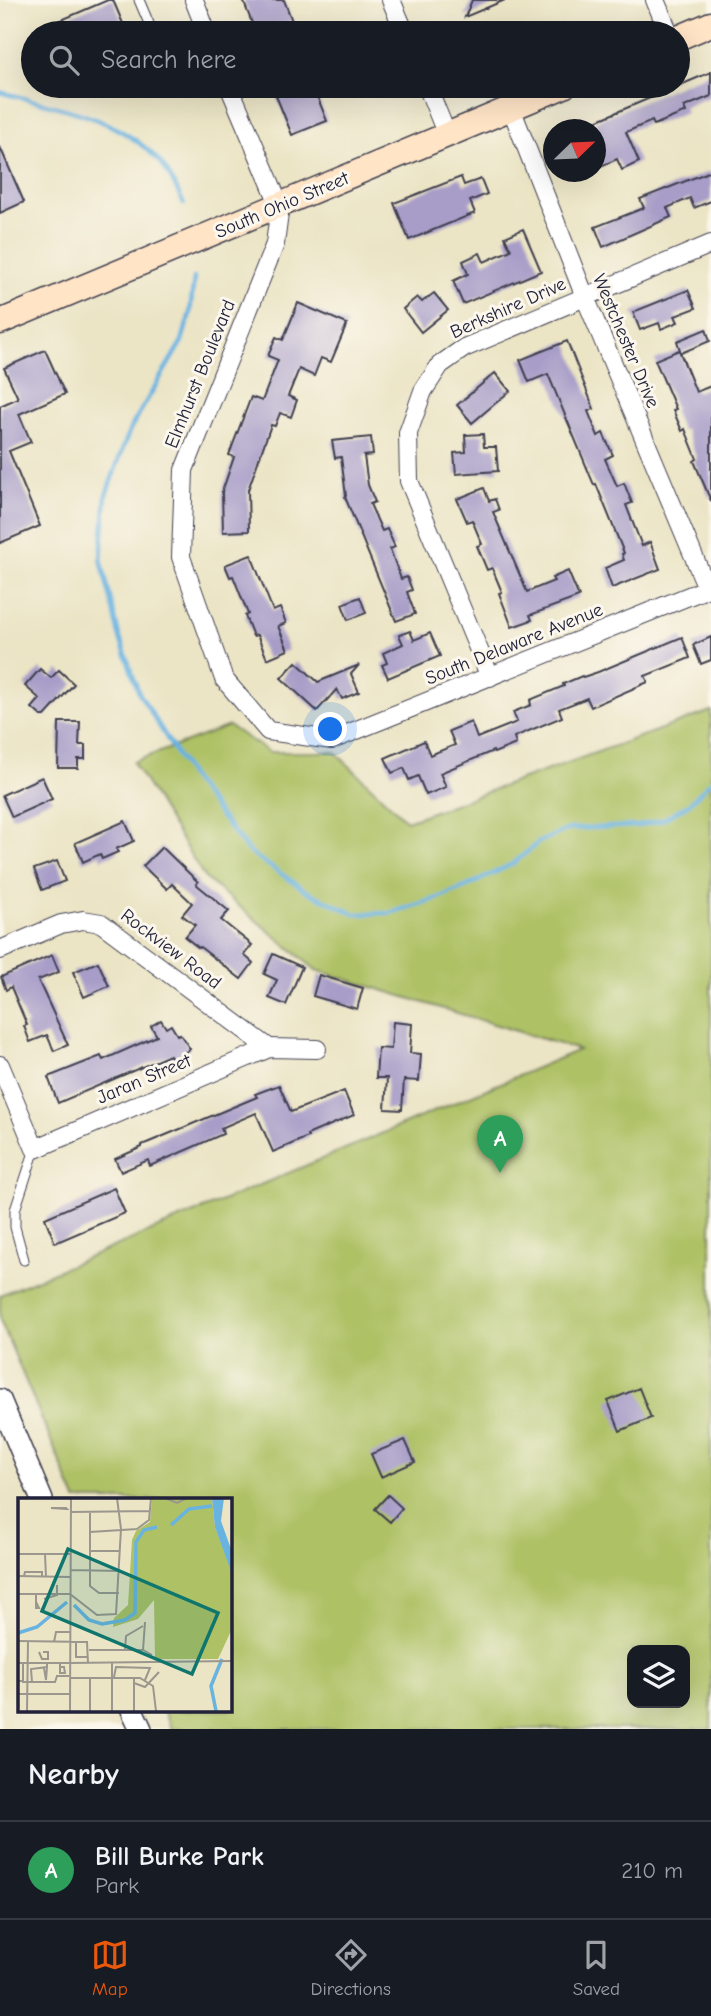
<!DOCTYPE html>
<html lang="en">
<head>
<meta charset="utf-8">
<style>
	body { margin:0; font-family:"Comic Neue",sans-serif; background:#20242c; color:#f1f3f6 }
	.controls { position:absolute; right:21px; bottom:21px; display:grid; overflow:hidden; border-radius:14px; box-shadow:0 7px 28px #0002 }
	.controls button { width:63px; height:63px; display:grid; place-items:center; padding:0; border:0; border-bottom:2px solid #363941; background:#171b24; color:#f1f3f6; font:35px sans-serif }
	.compass { position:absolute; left:543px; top:119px; width:63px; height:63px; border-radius:50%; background:#171b24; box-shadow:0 7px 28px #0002; rotate:67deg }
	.you { position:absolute; left:331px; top:730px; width:24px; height:24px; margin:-18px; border:5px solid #fff; border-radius:50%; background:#1a73e8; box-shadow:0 0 0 10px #1a73e833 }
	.badge { display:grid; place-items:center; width:46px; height:46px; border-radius:50%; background:#ea580c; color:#fff; font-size:23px; font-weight:700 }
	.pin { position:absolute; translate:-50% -58px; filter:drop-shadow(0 2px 4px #0008) }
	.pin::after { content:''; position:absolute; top:37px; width:24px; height:21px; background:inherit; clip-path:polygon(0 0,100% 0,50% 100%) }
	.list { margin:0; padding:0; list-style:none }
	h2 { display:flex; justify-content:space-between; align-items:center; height:91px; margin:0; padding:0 28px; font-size:30px }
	h2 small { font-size:23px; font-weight:400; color:#9ea1a6 }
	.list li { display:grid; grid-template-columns:46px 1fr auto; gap:21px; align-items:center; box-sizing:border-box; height:98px; padding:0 28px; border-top:2px solid #363941 }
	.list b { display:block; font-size:26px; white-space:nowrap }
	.list p { margin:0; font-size:23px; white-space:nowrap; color:#9ea1a6 }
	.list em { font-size:23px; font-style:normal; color:#9ea1a6 }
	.icon { flex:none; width:38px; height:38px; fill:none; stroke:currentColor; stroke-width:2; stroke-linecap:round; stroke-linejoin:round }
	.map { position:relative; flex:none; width:711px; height:1729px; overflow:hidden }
	.search { position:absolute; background:#171b24; box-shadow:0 7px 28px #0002; left:21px; right:21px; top:21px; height:77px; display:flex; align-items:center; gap:18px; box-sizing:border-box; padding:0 24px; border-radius:38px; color:#9ea1a6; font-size:26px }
	.sheet { height:189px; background:#171b24 }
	nav { display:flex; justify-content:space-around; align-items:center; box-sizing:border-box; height:98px; border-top:2px solid #363941; background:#171b24; font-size:19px; color:#9ea1a6 }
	nav a { display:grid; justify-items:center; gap:4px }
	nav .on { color:#ea580c }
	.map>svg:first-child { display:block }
	.green { fill:#aec165; stroke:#687250; stroke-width:2; fill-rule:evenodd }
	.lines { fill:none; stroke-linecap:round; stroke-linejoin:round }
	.stream { stroke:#69b3e1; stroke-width:4.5 }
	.building { fill:#a89dc8 }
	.service-casing { stroke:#403f50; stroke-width:11 }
	.minor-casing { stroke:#403f50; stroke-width:20 }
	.tertiary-casing { stroke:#403f50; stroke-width:24 }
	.secondary-casing { stroke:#403f50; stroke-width:27 }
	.service { stroke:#fff; stroke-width:9 }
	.minor { stroke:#fff; stroke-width:18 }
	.tertiary { stroke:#fff; stroke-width:21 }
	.secondary { stroke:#ffe4c6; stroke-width:24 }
	.labels { text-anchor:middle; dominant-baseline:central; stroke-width:6; stroke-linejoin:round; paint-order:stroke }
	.street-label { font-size:19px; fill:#22223b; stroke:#fbf7ec }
	.inset-river { fill:none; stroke:#69b3e1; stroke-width:3.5 }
	.inset-road { fill:none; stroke:#9b968e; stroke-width:2 }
	.view { fill:#0f766e; fill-opacity:0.15; stroke:#0f766e; stroke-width:3.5 }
	.inset-edge { fill:none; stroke:#22223b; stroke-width:3.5 }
</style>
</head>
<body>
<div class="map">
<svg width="711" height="1729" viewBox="0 0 711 1729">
	<rect width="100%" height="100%" fill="#fbf7ec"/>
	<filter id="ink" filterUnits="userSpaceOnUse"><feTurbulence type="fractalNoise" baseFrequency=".0143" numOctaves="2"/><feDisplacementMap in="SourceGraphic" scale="14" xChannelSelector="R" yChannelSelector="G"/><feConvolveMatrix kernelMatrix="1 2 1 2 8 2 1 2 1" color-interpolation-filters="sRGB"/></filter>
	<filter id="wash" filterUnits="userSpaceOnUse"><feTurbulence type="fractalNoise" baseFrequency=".00686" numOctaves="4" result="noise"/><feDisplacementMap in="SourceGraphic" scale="28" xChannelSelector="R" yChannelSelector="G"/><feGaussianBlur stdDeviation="1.57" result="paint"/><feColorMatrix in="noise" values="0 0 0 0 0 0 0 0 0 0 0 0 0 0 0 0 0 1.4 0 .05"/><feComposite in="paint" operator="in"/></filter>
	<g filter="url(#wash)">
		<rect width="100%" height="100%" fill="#ebe4c5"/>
		<path class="green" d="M711,711V1729H172L164,1710H229V1500H76L0,1320V1295L579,1050L316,970L205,878L133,762L229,726L269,752H335L407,821ZM632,1650H685V1703H632Z"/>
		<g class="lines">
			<g class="stream">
				<path d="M0,92C55,107 115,115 156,158C169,171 176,188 184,204"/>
				<path d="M194,278L190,313L182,341L130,429L106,495L101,559L119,635L139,693L193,781L249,852L308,892L355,914L390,913L435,899L470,885L514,863L539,842L569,829L638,826L662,820L689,804L711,781"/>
			</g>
		</g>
		<g id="blocks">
			<g class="building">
				<path d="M108,0H113L127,33H64L59,21Z"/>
				<path d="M243,0H284L292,21L261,33H256Z"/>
				<path d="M472,0H505L465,17Z"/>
				<path d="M711,72V96L684,107L686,112L654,125L652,121L626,132L639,162L622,170L617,159L596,168V121Z"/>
				<path d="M272,86H313L327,121L292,135Z"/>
				<path d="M0,147L24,202L0,213Z"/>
				<path d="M711,171V201L694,208L690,198L667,208L671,217L603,247L595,227L644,208L640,199Z"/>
				<path d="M461,177L464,185L481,179L487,194L470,201L475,213L409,240L394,203Z"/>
				<path d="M523,229L541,271L463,304L453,281L468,274L463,261L480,253L484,262L511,250L505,237Z"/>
				<path d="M688,290L696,308L675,316L678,322L661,329L659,323L640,330L633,312Z"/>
				<path d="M434,293L448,310L421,332L403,309L417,297L422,302Z"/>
				<path d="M298,303L347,324L331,362L321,358L314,376L299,369L288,396L297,400L291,417L280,413L275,426L271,425L248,490L249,531L223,532L222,492L234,457L229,455L251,397L262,401L278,360L268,356L276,337L283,340Z"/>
				<path d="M706,329L710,341L681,353L677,341Z"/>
				<path d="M567,341L594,409L588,411L598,436L603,433L613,455L605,459L617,486L624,483L632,503L626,505L642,546L650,542L660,569L612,588L605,568L624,560L622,554L624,553L596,484L594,485L548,374L529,382L520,360Z"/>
				<path d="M45,350L65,394L19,414L31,442L9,451L40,526L0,543V406L18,398L4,368Z"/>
				<path d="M679,350L696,392L711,386V501L694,461L697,459L685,429L682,431L673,410L676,409L655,360Z"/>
				<path d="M495,373L510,391L472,423L457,405Z"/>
				<path d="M483,434L484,447H496L498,471L456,474L454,453L466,452L465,435Z"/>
				<path d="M371,437L373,455L364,456L368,485L375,502L370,504L382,531L387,529L395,547L390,549L401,579L407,577L412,590L407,592L415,614L396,621L345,497L346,496L341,457L335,458L332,441Z"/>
				<path d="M484,488L489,501L495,499L499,510L493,512L527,592L554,581L552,578L568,571L579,597L530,615L532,620L512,627L499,593L502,592L492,568L487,570L477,546L482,544L472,520L467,522L457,499Z"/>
				<path d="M251,555L273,611L280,608L286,623L278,626L288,650L267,659L257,635L253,636L245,616L248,614L233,576L230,577L225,565Z"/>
				<path d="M360,597L366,613L348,620L342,604Z"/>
				<path d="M410,631L414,640L430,633L440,656L388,678L382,665L387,663L383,653L403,644L399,635Z"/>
				<path d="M682,637L690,658L645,676L648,682L591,707L587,698L559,709L562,717L514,737L516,744L494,753L493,751L440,773L446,787L426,795L418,776L409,780L404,768L392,773L385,758L424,741L430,755L455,745L449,731L471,722L477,738L517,722L513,712L531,705L530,700L564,686L563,684L582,676L583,677L598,672Z"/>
				<path d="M711,637V660L701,664L693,645Z"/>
				<path d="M296,662L318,682L359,665L351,674L359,692L342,699L337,689L317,711L281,678Z"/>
				<path d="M40,669L51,678L59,670L74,684L45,716H41L32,708L40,699L25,686Z"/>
				<path d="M59,722H80L79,745H85V759H78V768H58Z"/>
				<path d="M42,777L52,799L12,817L2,795Z"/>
				<path d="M125,821L134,841L116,849L118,852L102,859L100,854L83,862L75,843Z"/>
				<path d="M162,847L198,882L196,884L229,911L221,920L252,945L244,955L253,963L241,979L200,947L199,948L185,937L195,925L182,915L192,903L172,884L167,889L143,866Z"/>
				<path d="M57,861L65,881L42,890L34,869Z"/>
				<path d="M273,954L302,967L286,1005L269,998L277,980L264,974Z"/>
				<path d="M52,955L59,972L38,980L68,1045L54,1051L47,1035L30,1042L24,1026L27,1025L11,987L6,990L1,977Z"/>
				<path d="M98,962L109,986L84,997L73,972Z"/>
				<path d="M319,975L363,988L357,1009L313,996Z"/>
				<path d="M161,1020L166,1028L171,1025L177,1035L180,1034L190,1049L173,1060L170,1055L58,1103L48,1077L101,1056L103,1060L157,1036L151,1026Z"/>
				<path d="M393,1022L412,1024L410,1053L421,1054L419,1081L404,1080L402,1110L385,1109L387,1078H376L378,1048L391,1049Z"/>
				<path d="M279,1085L291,1112L344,1091L354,1115L307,1135L308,1137L273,1152L256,1113L221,1128L223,1134L150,1166L148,1160L121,1172L115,1159L142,1147V1145L257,1097L255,1094Z"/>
				<path d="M114,1188L125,1213L55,1243L45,1218Z"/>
				<path d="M639,1388L651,1418L620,1431L608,1401Z"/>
				<path d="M405,1440L415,1462L381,1477L371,1454Z"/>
				<path d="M388,1495L402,1508L390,1522L375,1509Z"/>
			</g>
		</g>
	</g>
	<g filter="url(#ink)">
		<use href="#blocks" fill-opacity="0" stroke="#403f50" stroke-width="2"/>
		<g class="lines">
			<defs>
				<g id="service">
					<path d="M139,0L153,33"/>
					<path d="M24,1260L15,1227V1210L35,1149"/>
				</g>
				<g id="minor">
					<path d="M194,0L207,33"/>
					<path d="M391,0L405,33"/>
					<path d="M655,0L669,33"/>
					<path d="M229,86L280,206L275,244L184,470L181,557L224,679L268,731L332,740L711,587"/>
					<path d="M427,86L447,135"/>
					<path d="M511,108L585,297L707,588"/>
					<path d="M490,677L409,481L408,433L423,391L440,365L464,348L711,244"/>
					<path d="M0,950L61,924L83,920L101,923L269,1048"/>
					<path d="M0,1065L35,1149L269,1048L317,1049"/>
				</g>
				<g id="tertiary">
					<path d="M0,1400L42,1500"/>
					<path d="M132,1710L141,1729"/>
				</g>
				<g id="secondary">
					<path d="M678,38L711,24"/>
					<path d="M0,322L564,86"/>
				</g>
			</defs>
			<use href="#service" class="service-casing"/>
			<use href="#minor" class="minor-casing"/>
			<use href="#tertiary" class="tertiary-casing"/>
			<use href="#secondary" class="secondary-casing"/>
			<use href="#service" class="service"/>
			<use href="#minor" class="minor"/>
			<use href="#tertiary" class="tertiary"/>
			<use href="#secondary" class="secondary"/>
		</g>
	</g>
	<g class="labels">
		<g class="street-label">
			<text transform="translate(282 205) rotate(-23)">South Ohio Street</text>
			<text transform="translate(508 308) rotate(-24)">Berkshire Drive</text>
			<text transform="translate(626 341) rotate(67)">Westchester Drive</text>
			<text transform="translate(200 374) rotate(-68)">Elmhurst Boulevard</text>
			<text transform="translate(514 644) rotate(-22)">South Delaware Avenue</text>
			<text transform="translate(171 949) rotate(37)">Rockview Road</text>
			<text transform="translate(144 1079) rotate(-23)">Jaran Street</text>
		</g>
	</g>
	<g transform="translate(18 1498)">
		<rect width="214" height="214" fill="#ebe4c5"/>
		<path d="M134,0H194L197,29L214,73L213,133L200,161H137L136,102L120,121L95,129L96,120L110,107L114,42L118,33L132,24Z" fill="#aec165"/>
		<path d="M194,0H206L203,23L213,51V73L197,29Z" fill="#69b3e1"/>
		<path class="inset-river" d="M153,27L171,11L194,8M56,107L71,122L84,126L107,122L117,115L118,44L126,32L139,29M0,135L19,129L49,104M198,213L193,188L204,161"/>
		<path class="inset-road" d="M147,0L159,5L169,0M33,10H48L49,11H48ZM53,14L132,13M72,15V88L81,95H101M72,34L119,31L131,22L133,0M72,53H102M0,56H52M27,56L28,79M53,72L101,73M0,78L52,79M6,78L7,74H24V79M0,96H52L79,117L98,116L103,31L99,0M26,101L39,97V87M18,104L21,110H18V96M0,143L69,144L70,165M36,144L38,134H52M58,144V159H70M71,152H125L134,157M107,152L108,138L125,128M125,152L127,124M21,154L24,161H30V154H25M0,165H52M52,165L214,163M42,169H46L47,175H42V165M26,170L28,182L29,169M96,179L98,169L132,170L127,182M52,180H122L135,188L138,213M0,183H5V166M4,184H37L39,178H51M14,184L13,171L29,169V165M116,185L127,189L141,174M0,196H52M9,213L10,143M52,213L53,0M72,213V180M94,213V164M116,213V179"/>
		<path class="view" d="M50,51L200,115L174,176L24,113Z"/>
		<rect width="214" height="214" class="inset-edge"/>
	</g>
</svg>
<div class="controls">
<button><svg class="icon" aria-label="layers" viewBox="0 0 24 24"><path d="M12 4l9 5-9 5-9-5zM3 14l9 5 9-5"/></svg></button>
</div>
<svg class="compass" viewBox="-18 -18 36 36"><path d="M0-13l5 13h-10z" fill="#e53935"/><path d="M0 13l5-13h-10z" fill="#9ea1a6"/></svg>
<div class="you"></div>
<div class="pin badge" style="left:500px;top:1173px;background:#2e9e5b">A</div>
<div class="search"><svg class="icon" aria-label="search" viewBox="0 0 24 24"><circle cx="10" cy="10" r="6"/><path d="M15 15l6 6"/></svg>Search here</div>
</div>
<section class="sheet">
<h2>Nearby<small></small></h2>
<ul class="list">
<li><span class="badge" style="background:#2e9e5b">A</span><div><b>Bill Burke Park</b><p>Park</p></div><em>210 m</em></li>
</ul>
</section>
<nav>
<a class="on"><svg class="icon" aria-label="map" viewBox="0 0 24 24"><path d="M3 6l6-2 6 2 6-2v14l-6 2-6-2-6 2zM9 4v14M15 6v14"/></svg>Map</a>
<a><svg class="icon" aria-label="directions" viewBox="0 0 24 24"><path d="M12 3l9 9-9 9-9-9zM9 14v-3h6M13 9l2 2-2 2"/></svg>Directions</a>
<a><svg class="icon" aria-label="saved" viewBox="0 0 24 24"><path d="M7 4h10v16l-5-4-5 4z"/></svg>Saved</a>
</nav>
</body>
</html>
